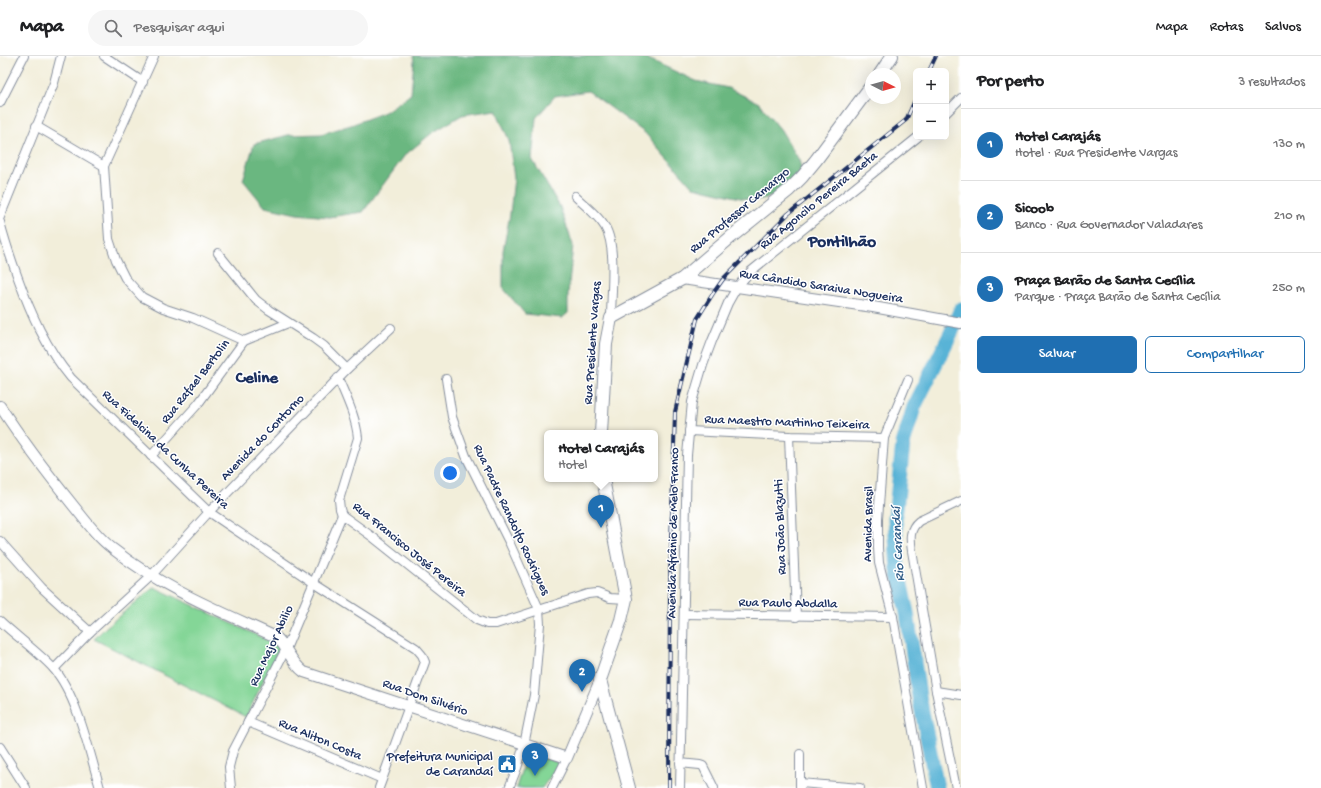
<!DOCTYPE html>
<html lang="pt">
<head>
<meta charset="utf-8">
<style>
	body { margin:0; font-family:"Gochi Hand",sans-serif; background:#f6f6f6; color:#202124 }
	.controls { position:absolute; right:12px; top:12px; display:grid; overflow:hidden; border-radius:6px; box-shadow:0 4px 16px #0002 }
	.controls button { width:36px; height:36px; display:grid; place-items:center; padding:0; border:0; border-bottom:1px solid #e0e0e0; background:#fff; color:#202124; font:20px sans-serif }
	.compass { position:absolute; left:865px; top:12px; width:36px; height:36px; border-radius:50%; background:#fff; box-shadow:0 4px 16px #0002; rotate:96deg }
	.you { position:absolute; left:450px; top:417px; width:14px; height:14px; margin:-10px; border:3px solid #fff; border-radius:50%; background:#1a73e8; box-shadow:0 0 0 6px #1a73e833 }
	.badge { display:grid; place-items:center; width:26px; height:26px; border-radius:50%; background:#1f6fb2; color:#fff; font-size:13px; font-weight:700 }
	.pin { position:absolute; translate:-50% -33px; filter:drop-shadow(0 1px 2px #0008) }
	.pin::after { content:''; position:absolute; top:21px; width:14px; height:12px; background:inherit; clip-path:polygon(0 0,100% 0,50% 100%) }
	.popup { position:absolute; left:544px; top:374px; width:114px; height:52px; box-sizing:border-box; display:grid; place-content:center; border-radius:6px; background:#fff; filter:drop-shadow(0 1px 3px #0005); font-size:13px; white-space:nowrap; color:#757577 }
	.popup b { font-size:15px; color:#202124 }
	.popup::after { content:''; position:absolute; left:50%; top:100%; margin-left:-8px; border:8px solid transparent; border-top-color:#fff }
	.list { margin:0; padding:0; list-style:none }
	h2 { display:flex; justify-content:space-between; align-items:center; height:52px; margin:0; padding:0 16px; font-size:17px }
	h2 small { font-size:13px; font-weight:400; color:#757577 }
	.list li { display:grid; grid-template-columns:26px 1fr auto; gap:12px; align-items:center; box-sizing:border-box; height:72px; padding:0 16px; border-top:1px solid #e0e0e0 }
	.list b { display:block; font-size:15px; white-space:nowrap }
	.list p { margin:0; font-size:13px; white-space:nowrap; color:#757577 }
	.list em { font-size:13px; font-style:normal; color:#757577 }
	.actions { display:flex; gap:8px; padding:12px 16px }
	.actions a { flex:1; padding:9px 0; border:1px solid #1f6fb2; border-radius:6px; text-align:center; font-size:14px; color:#1f6fb2 }
	.actions .main { background:#1f6fb2; color:#fff }
	.icon { flex:none; width:22px; height:22px; fill:none; stroke:currentColor; stroke-width:2; stroke-linecap:round; stroke-linejoin:round }
	.map { position:relative; flex:none; width:961px; height:732px; overflow:hidden }
	header { display:flex; align-items:center; gap:24px; box-sizing:border-box; height:56px; padding:0 20px; background:#fff; border-bottom:1px solid #e0e0e0 }
	header strong { font-size:19px }
	nav { display:flex; gap:22px; margin-inline-start:auto; font-size:14px }
	.search { width:280px; height:36px; background:#f6f6f6; display:flex; align-items:center; gap:10px; box-sizing:border-box; padding:0 14px; border-radius:22px; color:#757577; font-size:15px }
	main { display:flex }
	aside { flex:1; background:#fff }
	.map>svg:first-child { display:block }
	.green { fill:#84d697; stroke:#50827a }
	.forest { fill:#6bb780; stroke:#43736f }
	.lines { fill:none; stroke-linecap:round; stroke-linejoin:round }
	.river { stroke:#58b3d6; stroke-width:15 }
	.minor-casing { stroke:#868e9c; stroke-width:10 }
	.tertiary-casing { stroke:#868e9c; stroke-width:12 }
	.secondary-casing { stroke:#868e9c; stroke-width:14 }
	.minor { stroke:#fff; stroke-width:8 }
	.tertiary { stroke:#fff; stroke-width:10 }
	.secondary { stroke:#fff; stroke-width:12 }
	.rail-casing { stroke:#1b2f5e; stroke-width:4 }
	.rail { stroke:#fff; stroke-width:2.5; stroke-dasharray:8; stroke-linecap:butt }
	.labels { text-anchor:middle; dominant-baseline:central; stroke-width:3; stroke-linejoin:round; paint-order:stroke }
	.street-label { font-size:13px; fill:#1b2f5e; stroke:#fff }
	.poi-label { font-size:13px; fill:#1b2f5e; stroke:#fff; text-anchor:end }
	.water-label { font-size:14px; font-style:italic; fill:#305d88; stroke:#fff }
	.district-label { font-size:17px; font-weight:bold; fill:#1b2f5e; stroke:#fff }
</style>
</head>
<body>
<header>
<strong>Mapa</strong>
<div class="search"><svg class="icon" aria-label="search" viewBox="0 0 24 24"><circle cx="10" cy="10" r="6"/><path d="M15 15l6 6"/></svg>Pesquisar aqui</div>
<nav><a>Mapa</a><a>Rotas</a><a>Salvos</a></nav>
</header>
<main>
<div class="map">
<svg width="961" height="732" viewBox="0 0 961 732">
	<rect width="100%" height="100%" fill="#fff"/>
	<filter id="ink" filterUnits="userSpaceOnUse"><feTurbulence type="fractalNoise" baseFrequency=".025" numOctaves="2"/><feDisplacementMap in="SourceGraphic" scale="8" xChannelSelector="R" yChannelSelector="G"/><feConvolveMatrix kernelMatrix="1 2 1 2 8 2 1 2 1" color-interpolation-filters="sRGB"/></filter>
	<filter id="wash" filterUnits="userSpaceOnUse"><feTurbulence type="fractalNoise" baseFrequency=".012" numOctaves="4" result="noise"/><feDisplacementMap in="SourceGraphic" scale="16" xChannelSelector="R" yChannelSelector="G"/><feGaussianBlur stdDeviation="0.9" result="paint"/><feColorMatrix in="noise" values="0 0 0 0 0 0 0 0 0 0 0 0 0 0 0 0 0 1.4 0 .05"/><feComposite in="paint" operator="in"/></filter>
	<g filter="url(#wash)">
		<rect width="100%" height="100%" fill="#f2eeda"/>
		<g class="green">
			<path d="M154,531L280,590L246,661L94,583L105,572Z"/>
			<path d="M527,697L560,707L542,732H516Z"/>
		</g>
		<path class="forest" d="M413,0H642L696,25L728,32L759,47L781,74L799,104L803,118L779,139L753,145L693,131L645,77L588,35L555,40L536,62L532,103L560,151L573,189L568,238V257L562,262L525,258L503,232V195L510,158L514,122L509,84L496,54L462,59L432,77L405,99L363,156L329,161L297,158L265,151L243,124L254,88L288,79L321,78L351,69L385,56L411,38L414,5Z"/>
		<g class="lines">
			<path class="river" d="M937,732L919,640L907,557L898,515L895,462L903,388L914,351L951,277L961,253"/>
		</g>
	</g>
	<g filter="url(#ink)">
		<g class="lines">
			<defs>
				<g id="minor">
					<path d="M104,0L143,26"/>
					<path d="M154,0L104,110L109,183L116,204L125,222L142,241L163,252L193,262L244,285L288,267"/>
					<path d="M0,47L24,0"/>
					<path d="M946,57L961,42"/>
					<path d="M36,70L104,110"/>
					<path d="M575,140C585,150 598,159 605,171C617,190 611,239 611,262"/>
					<path d="M0,161L54,27L61,0"/>
					<path d="M0,166C5,185 11,203 18,222C31,258 46,292 71,322L209,456L314,527L416,592L422,599L425,606L379,732"/>
					<path d="M218,197L256,244L269,254L313,282L324,290L347,313"/>
					<path d="M338,322C346,341 356,361 358,382L339,444L340,453L342,459L374,482L477,564L487,568H496L588,538L597,537L610,542L626,543"/>
					<path d="M446,323L452,361L466,400L510,488L539,553L540,568L534,639L524,689L517,712L509,732"/>
					<path d="M908,324L884,382L878,463V492L879,507L893,561L923,732"/>
					<path d="M689,375L789,380L884,382"/>
					<path d="M789,380L796,561"/>
					<path d="M151,400L198,348L244,285"/>
					<path d="M0,485L42,532L90,576"/>
					<path d="M684,558L893,561"/>
					<path d="M0,565C17,581 37,595 53,612C77,638 90,698 100,732"/>
					<path d="M54,613L90,576L151,520L209,456L347,313L391,272"/>
					<path d="M936,635L961,639"/>
					<path d="M248,666L382,723"/>
					<path d="M0,691L26,732"/>
					<path d="M680,707L700,709L703,710L714,732"/>
					<path d="M800,727L860,732"/>
					<path d="M800,731V698"/>
					<path d="M231,732L229,711L233,695L286,593L342,459"/>
					<path d="M552,732L567,702"/>
					<path d="M680,732L687,399L692,346L703,309L712,285L728,247L737,231L750,216L918,81"/>
					<path d="M956,732L936,635L912,495C910,483 909,473 919,465L961,445"/>
				</g>
				<g id="tertiary">
					<path d="M682,223L873,251L961,267"/>
					<path d="M0,350C22,384 47,417 72,448C85,464 97,481 113,493C162,532 220,555 276,581C288,591 290,606 304,616L567,702L600,624"/>
				</g>
				<g id="secondary">
					<path d="M880,18L892,0"/>
					<path d="M601,377L606,288L611,262L682,223L731,181L789,134L802,121L816,104L871,30"/>
					<path d="M603,423L626,543L621,564L600,624L629,732"/>
				</g>
			</defs>
			<use href="#minor" class="minor-casing"/>
			<use href="#tertiary" class="tertiary-casing"/>
			<use href="#secondary" class="secondary-casing"/>
			<use href="#minor" class="minor"/>
			<use href="#tertiary" class="tertiary"/>
			<use href="#secondary" class="secondary"/>
			<defs>
				<g id="rail">
					<path d="M929,15L936,0"/>
					<path d="M669,732L670,523L675,356L697,263L714,236L724,222L788,158L906,64L916,42"/>
				</g>
			</defs>
			<use href="#rail" class="rail-casing"/>
			<use href="#rail" class="rail"/>
		</g>
	</g>
	<defs>
		<symbol id="civic-square" viewBox="-11 -11 22 22"><rect x="-9" y="-9" width="18" height="18" rx="4" fill="#1f6fb2" stroke="#fff"/><path d="M-.6-6.5H3V-4.5H.6V-3L4-1V1h2V6H-6V1h2V-1L-.6-3ZM-1.2 2.5V6h2.4V2.5Z" fill="#fff"/></symbol>
	</defs>
	<g fill-rule="evenodd">
		<use href="#civic-square" x="496" y="697" width="22" height="22"/>
	</g>
	<g class="labels">
		<g class="street-label">
			<text transform="translate(819 145) rotate(-39)">Rua Agoncilo Pereira Baeta</text>
			<text transform="translate(740 155) rotate(-40)">Rua Professor Camargo</text>
			<text transform="translate(821 231) rotate(9)">Rua Cândido Saraiva Nogueira</text>
			<text transform="translate(593 287) rotate(-86)">Rua Presidente Vargas</text>
			<text transform="translate(196 326) rotate(-52)">Rua Rafael Bertolin</text>
			<text transform="translate(787 367) rotate(2)">Rua Maestro Martinho Teixeira</text>
			<text transform="translate(263 382) rotate(-46)">Avenida do Contorno</text>
			<text transform="translate(165 394) rotate(43)">Rua Fidelcina da Cunha Pereira</text>
			<text transform="translate(511 464) rotate(65)">Rua Padre Randolfo Rodrigues</text>
			<text transform="translate(869 468) rotate(-89)">Avenida Brasil</text>
			<text transform="translate(781 471) rotate(-92)">Rua João Blazutti</text>
			<text transform="translate(674 477) rotate(-89)">Avenida Afrânio de Melo Franco</text>
			<text transform="translate(409 494) rotate(39)">Rua Francisco José Pereira</text>
			<text transform="translate(788 548) rotate(1)">Rua Paulo Abdalla</text>
			<text transform="translate(272 590) rotate(-65)">Rua Major Abilio</text>
			<text transform="translate(425 642) rotate(19)">Rua Dom Silvério</text>
			<text transform="translate(320 684) rotate(23)">Rua Aliton Costa</text>
		</g>
		<g class="poi-label">
			<text x="493" y="701">Prefeitura Municipal<tspan x="493" dy="15">de Carandaí</tspan></text>
		</g>
		<g class="water-label">
			<text transform="translate(899 488) rotate(-93)">Rio Carandaí</text>
		</g>
		<g class="district-label">
			<text x="842" y="187">Pontilhão</text>
			<text x="257" y="323">Celine</text>
		</g>
	</g>
</svg>
<div class="controls">
<button>+</button>
<button>−</button>
</div>
<svg class="compass" viewBox="-18 -18 36 36"><path d="M0-13l5 13h-10z" fill="#e53935"/><path d="M0 13l5-13h-10z" fill="#757577"/></svg>
<div class="you"></div>
<div class="pin badge" style="left:601px;top:472px">1</div>
<div class="popup"><b>Hotel Carajás</b>Hotel</div>
<div class="pin badge" style="left:582px;top:636px">2</div>
<div class="pin badge" style="left:535px;top:720px">3</div>
</div>
<aside>
<h2>Por perto<small>3 resultados</small></h2>
<ul class="list">
<li><span class="badge">1</span><div><b>Hotel Carajás</b><p>Hotel · Rua Presidente Vargas</p></div><em>130 m</em></li>
<li><span class="badge">2</span><div><b>Sicoob</b><p>Banco · Rua Governador Valadares</p></div><em>210 m</em></li>
<li><span class="badge">3</span><div><b>Praça Barão de Santa Cecília</b><p>Parque · Praça Barão de Santa Cecília</p></div><em>250 m</em></li>
</ul>
<div class="actions"><a class="main">Salvar</a><a>Compartilhar</a></div>
</aside>
</main>
</body>
</html>
